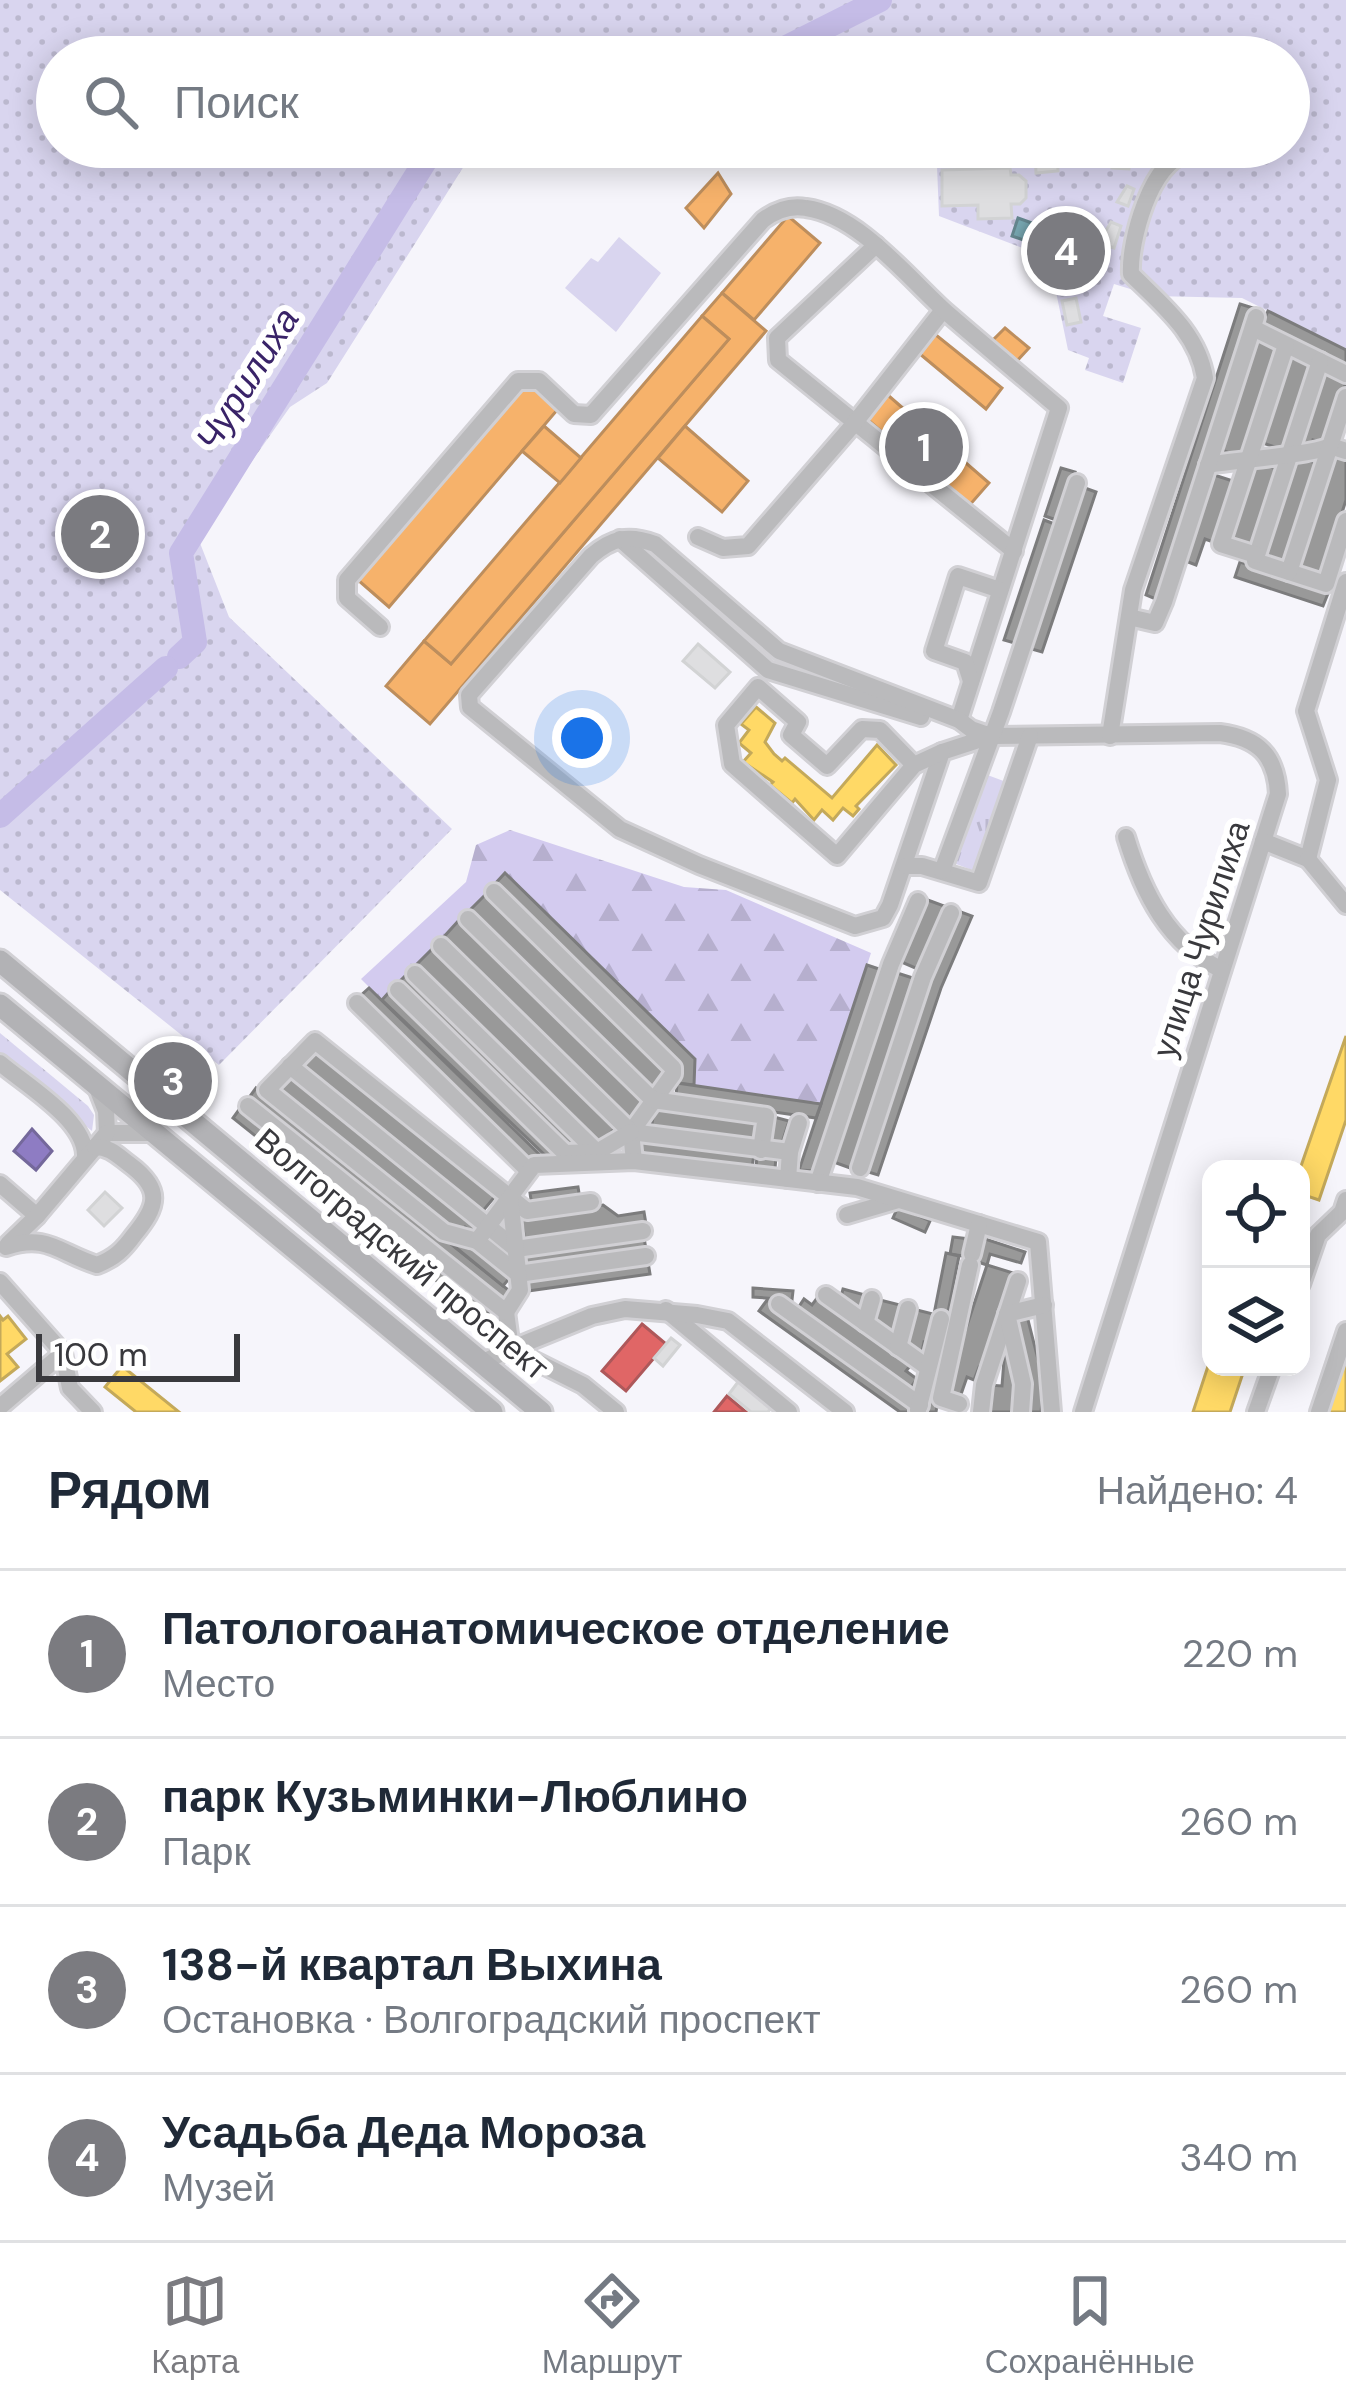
<!DOCTYPE html>
<html lang="ru">
<head>
<meta charset="utf-8">
<style>
	body { margin:0; font-family:"DM Sans",sans-serif; background:#f2f2f3; color:#1f2937 }
	.controls { position:absolute; right:36px; bottom:36px; display:grid; overflow:hidden; border-radius:24px; box-shadow:0 6px 30px #0003 }
	.controls button { width:108px; height:108px; display:grid; place-items:center; padding:0; border:0; border-bottom:3px solid #e0e1e3; background:#fff; color:#1f2937; font:60px sans-serif }
	.scale { position:absolute; left:36px; bottom:30px; width:204px; box-sizing:border-box; padding-left:12px; border:6px solid #39393d; border-top:0; font-size:33px; line-height:42px; white-space:nowrap; color:#39393d; -webkit-text-stroke:9px #fff; paint-order:stroke }
	.you { position:absolute; left:582px; top:738px; width:42px; height:42px; margin:-30px; border:9px solid #fff; border-radius:50%; background:#1a73e8; box-shadow:0 0 0 18px #1a73e833 }
	.badge { display:grid; place-items:center; width:78px; height:78px; border-radius:50%; background:#7b7b80; color:#fff; font-size:39px; font-weight:700 }
	.pin { position:absolute; translate:-50% -50%; border:6px solid #fff; box-shadow:0 3px 12px #0006 }
	.list { margin:0; padding:0; list-style:none }
	h2 { display:flex; justify-content:space-between; align-items:center; height:156px; margin:0; padding:0 48px; font-size:51px }
	h2 small { font-size:39px; font-weight:400; color:#747a83 }
	.list li { display:grid; grid-template-columns:78px 1fr auto; gap:36px; align-items:center; box-sizing:border-box; height:168px; padding:0 48px; border-top:3px solid #e0e1e3 }
	.list b { display:block; font-size:45px; white-space:nowrap }
	.list p { margin:0; font-size:39px; white-space:nowrap; color:#747a83 }
	.list em { font-size:39px; font-style:normal; color:#747a83 }
	.icon { flex:none; width:66px; height:66px; fill:none; stroke:currentColor; stroke-width:2; stroke-linecap:round; stroke-linejoin:round }
	.map { position:relative; flex:none; width:1346px; height:1412px; overflow:hidden }
	.search { position:absolute; background:#fff; box-shadow:0 6px 30px #0003; left:36px; right:36px; top:36px; height:132px; display:flex; align-items:center; gap:30px; box-sizing:border-box; padding:0 42px; border-radius:66px; color:#747a83; font-size:45px }
	.sheet { height:828px; background:#fff }
	nav { display:flex; justify-content:space-around; align-items:center; box-sizing:border-box; height:168px; border-top:3px solid #e0e1e3; background:#fff; font-size:33px; color:#747a83 }
	nav a { display:grid; justify-items:center; gap:6px }
	nav .on { color:#7b7b80 }
	.map>svg:first-child { display:block }
	.grass { fill:url(#grass-tufts) }
	.forest { fill:url(#forest-firs) }
	.park { fill:url(#park-dots) }
	.pitch { fill:#d9d5ef }
	.homes { fill:#ffd966; stroke:#c4a95a; stroke-width:3 }
	.shops { fill:#e06666; stroke:#ae585a; stroke-width:3 }
	.offices { fill:#8e7cc3; stroke:#74689b; stroke-width:3 }
	.health { fill:#f6b26b; stroke:#bd8e5d; stroke-width:3 }
	.public { fill:#76a5af; stroke:#64858d; stroke-width:3 }
	.industry { fill:#999; stroke:#7c7c7d; stroke-width:3 }
	.lines { fill:none; stroke-linecap:round; stroke-linejoin:round }
	.river { stroke:#c5bce7; stroke-width:24 }
	.building { fill:#dedee0; stroke:#d2d3d4; stroke-width:3 }
	.minor-casing { stroke:#d1d0d4; stroke-width:22 }
	.major-casing { stroke:#d1d0d4; stroke-width:27 }
	.minor { stroke:#bababc; stroke-width:16 }
	.major { stroke:#b2b2b5; stroke-width:21 }
	.labels { text-anchor:middle; dominant-baseline:central; stroke-width:12; stroke-linejoin:round; paint-order:stroke }
	.street-label { font-size:33px; fill:#39393d; stroke:#fff }
	.water-label { font-size:36px; font-style:italic; fill:#392368; stroke:#fff }
</style>
</head>
<body>
<div class="map">
<svg width="1346" height="1412" viewBox="0 0 1346 1412">
	<defs>
		<pattern id="grass-tufts" width="24" height="20" patternUnits="userSpaceOnUse" patternTransform="scale(3)"><rect width="24" height="20" fill="#d9d5ef"/><path d="M3 7l-1-3M5 7V3M7 7l1-3M15 17l-1-3M17 17v-4M19 17l1-3" fill="none" stroke="#bbb8ce"/></pattern>
		<pattern id="forest-firs" width="22" height="20" patternUnits="userSpaceOnUse" patternTransform="scale(3)"><rect width="22" height="20" fill="#d3cbef"/><path d="M5 1l3.5 6h-7zM16 11l3.5 6h-7z" fill="#b6afce"/></pattern>
		<pattern id="park-dots" width="8" height="8" patternUnits="userSpaceOnUse" patternTransform="scale(3)"><rect width="8" height="8" fill="#d9d5ef"/><path d="M2 2h.1M6 6h.1" fill="none" stroke="#bbb8ce" stroke-width="1.8" stroke-linecap="round"/></pattern>
	</defs>
	<rect width="100%" height="100%" fill="#f6f5fb"/>
	<g class="grass">
		<path d="M982,773L1009,783L977,872L951,862Z"/>
		<path d="M0,1033L88,1106L94,1115L92,1131L0,1057Z"/>
	</g>
	<path class="forest" d="M510,830L684,887L726,890L871,953L821,1104L694,1085L695,1058L506,874L382,1000L361,979L466,882L476,845Z"/>
	<path class="park" d="M0,0H1346V350L1242,298L1153,296L1114,284L1103,316L1141,328L1123,383L1085,370L1089,358L1068,350L1049,258L939,216L937,166L888,154L784,147H1289V57H57V147H476L327,383L290,407L198,538L229,617L452,829L219,1065L0,890Z"/>
	<path class="pitch" d="M619,237L661,273L616,332L565,288L591,258L598,262Z"/>
	<g class="homes">
		<path d="M756,707L775,723L765,742L774,754L782,761L785,758L832,798L877,745L896,765L856,806L859,809L853,816L843,808L833,820L822,810L814,820L795,799L792,803L770,785L773,782L743,762L751,753L739,743L749,730L741,724Z"/>
		<path d="M1346,1036V1120L1319,1200L1301,1194L1300,1169Z"/>
		<path d="M0,1316L3,1320L8,1316L26,1339L7,1354L18,1367L0,1381Z"/>
		<path d="M1346,1354V1412H1327Z"/>
		<path d="M1211,1357V1367H1245L1230,1412H1193Z"/>
		<path d="M122,1366L179,1412H136L105,1387Z"/>
	</g>
	<g class="shops">
		<path d="M642,1324L666,1344L626,1391L602,1371Z"/>
		<path d="M727,1396L746,1412H714Z"/>
	</g>
	<path class="offices" d="M32,1129L52,1151L36,1170L14,1151Z"/>
	<g class="health">
		<path d="M718,173L731,194L704,228L686,208Z"/>
		<path d="M788,216L820,243L754,320L722,293Z"/>
		<path d="M722,293L766,331L430,724L386,686L424,641L451,664L729,339L702,316Z"/>
		<path d="M702,316L729,339L451,664L424,641Z"/>
		<path d="M1005,328L1029,348L1015,363L991,342Z"/>
		<path d="M931,331L1002,388L986,409L914,349Z"/>
		<path d="M527,383L558,409L389,607L358,580Z"/>
		<path d="M882,390L989,483L968,507L859,412Z"/>
		<path d="M544,426L581,458L560,483L522,451Z"/>
		<path d="M685,426L748,481L722,512L658,458Z"/>
	</g>
	<path class="public" d="M1018,218L1054,231L1057,224L1078,232L1069,256L1012,236Z"/>
	<g class="industry">
		<path d="M1240,304L1253,308L1158,600L1146,595Z"/>
		<path d="M1268,311L1346,350V368L1261,326Z"/>
		<path d="M1255,339L1280,347L1245,452L1232,454L1219,449Z"/>
		<path d="M1288,357L1314,365L1286,451L1260,442Z"/>
		<path d="M1322,371L1346,382L1326,444L1313,440L1312,445L1299,441Z"/>
		<path d="M1333,452L1346,456V500L1322,575L1296,567Z"/>
		<path d="M1294,456L1319,464L1286,565L1261,557Z"/>
		<path d="M1254,462L1280,470L1254,548L1228,540Z"/>
		<path d="M1061,468L1075,472L1059,521L1045,516Z"/>
		<path d="M1211,474L1236,482L1216,543L1205,539L1196,565L1183,560Z"/>
		<path d="M1082,487L1096,492L1042,652L1028,648Z"/>
		<path d="M1044,520L1057,525L1018,644L1004,640Z"/>
		<path d="M1240,562L1329,591L1323,606L1235,577Z"/>
		<path d="M505,873L695,1059L694,1085L677,1083L493,886Z"/>
		<path d="M488,892L671,1071L650,1092L467,913Z"/>
		<path d="M925,899L947,907L920,970L899,961Z"/>
		<path d="M958,911L972,916L941,988L878,1175L865,1171L927,982Z"/>
		<path d="M461,918L647,1099L626,1121L441,940Z"/>
		<path d="M435,946L618,1125L597,1147L414,967Z"/>
		<path d="M867,965L882,970L816,1171L799,1170Z"/>
		<path d="M894,972L916,979L853,1169L831,1161Z"/>
		<path d="M408,973L577,1138L568,1148L398,983Z"/>
		<path d="M369,988L539,1154L528,1163L359,997Z"/>
		<path d="M391,990L555,1150L548,1158L382,1000Z"/>
		<path d="M314,1046L497,1194L482,1212L299,1065Z"/>
		<path d="M292,1074L481,1225L474,1234L465,1227L460,1232L452,1225L448,1229L277,1092Z"/>
		<path d="M677,1083L821,1104L816,1118L676,1098Z"/>
		<path d="M256,1088L512,1293L503,1303L248,1099Z"/>
		<path d="M655,1105L761,1120L757,1145L651,1130Z"/>
		<path d="M241,1107L492,1309L484,1319L233,1118Z"/>
		<path d="M774,1117L789,1121L782,1143L767,1139Z"/>
		<path d="M642,1138L754,1154L752,1168L640,1152Z"/>
		<path d="M757,1155L776,1156L775,1169L756,1168Z"/>
		<path d="M578,1187L580,1199L532,1206L530,1193Z"/>
		<path d="M603,1205L618,1216L644,1212L646,1224L525,1241L521,1216Z"/>
		<path d="M898,1207L930,1221L925,1232L893,1218Z"/>
		<path d="M644,1237L646,1250L525,1266L523,1254Z"/>
		<path d="M953,1237L970,1239L963,1256L950,1254Z"/>
		<path d="M982,1238L1025,1252L1021,1263L990,1254L987,1265L975,1261Z"/>
		<path d="M459,1240L470,1249L474,1244L512,1275L503,1286L454,1246Z"/>
		<path d="M946,1253L959,1256L947,1317L934,1314Z"/>
		<path d="M648,1262L650,1274L528,1291L527,1279Z"/>
		<path d="M987,1265L1013,1273L983,1368L979,1367L974,1380L967,1377L959,1400L944,1395Z"/>
		<path d="M753,1288L793,1291L792,1300L753,1297Z"/>
		<path d="M843,1289L865,1295L860,1311L840,1300Z"/>
		<path d="M820,1294L905,1355L901,1360L910,1366L906,1371L917,1379L908,1391L796,1311L804,1299L812,1305Z"/>
		<path d="M767,1300L915,1407L911,1412H900L759,1311Z"/>
		<path d="M880,1300L904,1306L896,1337L873,1324Z"/>
		<path d="M913,1309L937,1315L930,1344L924,1342L922,1351L904,1346Z"/>
		<path d="M1027,1316L1044,1383L1041,1412H1028L1014,1319Z"/>
		<path d="M1005,1347H1014L1012,1374L1018,1375L1015,1412H987L989,1385L1002,1386Z"/>
		<path d="M933,1358L944,1360L936,1412H924Z"/>
	</g>
	<g class="lines">
		<g class="river">
			<path d="M767,57L880,0"/>
			<path d="M179,657L195,642L181,553L434,147"/>
			<path d="M0,816L166,668"/>
		</g>
	</g>
	<g class="building">
		<path d="M1083,147L1121,148V160H1130L1129,169L1112,168V163L1083,162Z"/>
		<path d="M1057,150L1058,171L1036,173L1035,151Z"/>
		<path d="M1010,168L1011,175H1019L1026,181V198L1020,204H1011L1012,218L978,219V205L942,206V170Z"/>
		<path d="M1127,186L1134,189L1128,206L1117,202Z"/>
		<path d="M1111,222L1121,226L1114,248L1099,242Z"/>
		<path d="M1076,298L1081,322L1067,325L1062,301Z"/>
		<path d="M698,644L730,672L715,688L683,661Z"/>
		<path d="M105,1192L122,1208L104,1226L88,1210Z"/>
		<path d="M671,1338L680,1345L663,1366L654,1358Z"/>
		<path d="M738,1382L771,1408L768,1412H751L729,1394Z"/>
	</g>
	<g class="lines">
		<defs>
			<g id="minor">
				<path d="M876,245L777,338L778,360L1014,551"/>
				<path d="M1253,328L1346,374"/>
				<path d="M1320,361L1255,561L1326,584L1346,521"/>
				<path d="M1208,465C1234,460 1314,455 1330,446L1346,451"/>
				<path d="M698,537L723,548L748,546L853,425L943,310"/>
				<path d="M620,539L768,670L921,717"/>
				<path d="M1256,555L1221,544L1286,345"/>
				<path d="M1289,572L1346,397"/>
				<path d="M1129,617L1155,623L1164,602L1256,317"/>
				<path d="M380,627L347,598V580L518,381H539L574,414L591,415L763,220C775,211 790,205 806,208C859,215 908,278 946,312C983,344 1021,376 1059,408L959,720"/>
				<path d="M971,681L965,662L934,651L958,576L1000,590"/>
				<path d="M991,736L942,752L890,905L883,918L855,926L699,865L620,829L470,707L469,695L591,556C612,538 628,534 655,544L779,651L959,720L971,729L991,736L1220,733C1258,738 1276,755 1278,794L1083,1412"/>
				<path d="M1110,736L1133,590L1205,378C1198,333 1162,305 1131,274C1129,242 1151,160 1187,154C1206,151 1224,157 1243,153"/>
				<path d="M914,765L880,730L862,729L827,766L791,735L798,722L758,687L726,725L732,764L837,856L914,765L942,752"/>
				<path d="M1126,837C1143,893 1168,944 1222,970"/>
				<path d="M1263,841L1308,859L1328,780L1306,711L1346,582"/>
				<path d="M1308,859L1346,905"/>
				<path d="M906,866H922L979,883L1030,736"/>
				<path d="M942,871L1001,712L1077,483"/>
				<path d="M494,892L673,1068V1074L631,1132L634,1161"/>
				<path d="M468,919L653,1100L766,1116L761,1150"/>
				<path d="M441,946L631,1132L790,1152"/>
				<path d="M415,974L597,1152"/>
				<path d="M398,990L565,1153L597,1152L631,1132"/>
				<path d="M357,1003L529,1171"/>
				<path d="M0,1063C27,1086 87,1121 85,1157"/>
				<path d="M290,1066L516,1249L643,1231"/>
				<path d="M97,1088L106,1111L107,1133"/>
				<path d="M248,1106L506,1312L511,1349L481,1363"/>
				<path d="M107,1133H154"/>
				<path d="M860,1168L923,977L951,913"/>
				<path d="M788,1179L790,1152L799,1123"/>
				<path d="M818,1183L891,964L918,901"/>
				<path d="M0,1184L37,1216"/>
				<path d="M591,1202L527,1211L315,1041L267,1090L444,1232L477,1241L518,1274L646,1256"/>
				<path d="M847,1215L898,1200"/>
				<path d="M477,1241L534,1165L634,1161L857,1187L1038,1242L1052,1412"/>
				<path d="M8,1244L37,1216L107,1133"/>
				<path d="M6,1247C47,1233 59,1253 97,1265C115,1258 123,1250 134,1235C158,1206 163,1189 129,1164C117,1155 110,1147 95,1147"/>
				<path d="M972,1254L979,1224"/>
				<path d="M0,1282L63,1353L70,1388L93,1412"/>
				<path d="M1301,1284L1318,1235L1342,1212L1346,1200"/>
				<path d="M826,1295L927,1367"/>
				<path d="M779,1304L920,1405"/>
				<path d="M666,1310L789,1412"/>
				<path d="M506,1312L520,1290L510,1197"/>
				<path d="M865,1323L872,1299"/>
				<path d="M898,1347L908,1309"/>
				<path d="M511,1349L592,1316L625,1309L697,1315L728,1321L845,1412"/>
				<path d="M511,1349L583,1385L616,1412"/>
				<path d="M959,1404L941,1398L970,1265"/>
				<path d="M0,1407L63,1353"/>
				<path d="M918,1410L941,1319"/>
				<path d="M981,1412L984,1385L1018,1281"/>
				<path d="M1021,1412L1023,1384L1007,1314L1044,1305"/>
				<path d="M1256,1412L1272,1367"/>
				<path d="M1319,1412L1346,1331"/>
			</g>
			<g id="major">
				<path d="M0,961L541,1412"/>
				<path d="M0,1005L492,1412"/>
			</g>
		</defs>
		<use href="#minor" class="minor-casing"/>
		<use href="#major" class="major-casing"/>
		<use href="#minor" class="minor"/>
		<use href="#major" class="major"/>
	</g>
	<g class="labels">
		<g class="street-label">
			<text transform="translate(1201 939) rotate(-72)">улица Чурилиха</text>
			<text transform="translate(402 1254) rotate(40)">Волгоградский проспект</text>
		</g>
		<g class="water-label">
			<text transform="translate(247 379) rotate(-58)">Чурилиха</text>
		</g>
	</g>
</svg>
<div class="controls">
<button><svg class="icon" aria-label="locate" viewBox="0 0 24 24"><circle cx="12" cy="12" r="6"/><path d="M12 2v4M12 18v4M2 12h4M18 12h4"/></svg></button>
<button><svg class="icon" aria-label="layers" viewBox="0 0 24 24"><path d="M12 4l9 5-9 5-9-5zM3 14l9 5 9-5"/></svg></button>
</div>
<div class="scale">100 m</div>
<div class="you"></div>
<div class="pin badge" style="left:924px;top:447px">1</div>
<div class="pin badge" style="left:100px;top:534px">2</div>
<div class="pin badge" style="left:173px;top:1081px">3</div>
<div class="pin badge" style="left:1066px;top:251px">4</div>
<div class="search"><svg class="icon" aria-label="search" viewBox="0 0 24 24"><circle cx="10" cy="10" r="6"/><path d="M15 15l6 6"/></svg>Поиск</div>
</div>
<section class="sheet">
<h2>Рядом<small>Найдено: 4</small></h2>
<ul class="list">
<li><span class="badge">1</span><div><b>Патологоанатомическое отделение</b><p>Место</p></div><em>220 m</em></li>
<li><span class="badge">2</span><div><b>парк Кузьминки-Люблино</b><p>Парк</p></div><em>260 m</em></li>
<li><span class="badge">3</span><div><b>138-й квартал Выхина</b><p>Остановка · Волгоградский проспект</p></div><em>260 m</em></li>
<li><span class="badge">4</span><div><b>Усадьба Деда Мороза</b><p>Музей</p></div><em>340 m</em></li>
</ul>
</section>
<nav>
<a class="on"><svg class="icon" aria-label="map" viewBox="0 0 24 24"><path d="M3 6l6-2 6 2 6-2v14l-6 2-6-2-6 2zM9 4v14M15 6v14"/></svg>Карта</a>
<a><svg class="icon" aria-label="directions" viewBox="0 0 24 24"><path d="M12 3l9 9-9 9-9-9zM9 14v-3h6M13 9l2 2-2 2"/></svg>Маршрут</a>
<a><svg class="icon" aria-label="saved" viewBox="0 0 24 24"><path d="M7 4h10v16l-5-4-5 4z"/></svg>Сохранённые</a>
</nav>
</body>
</html>
